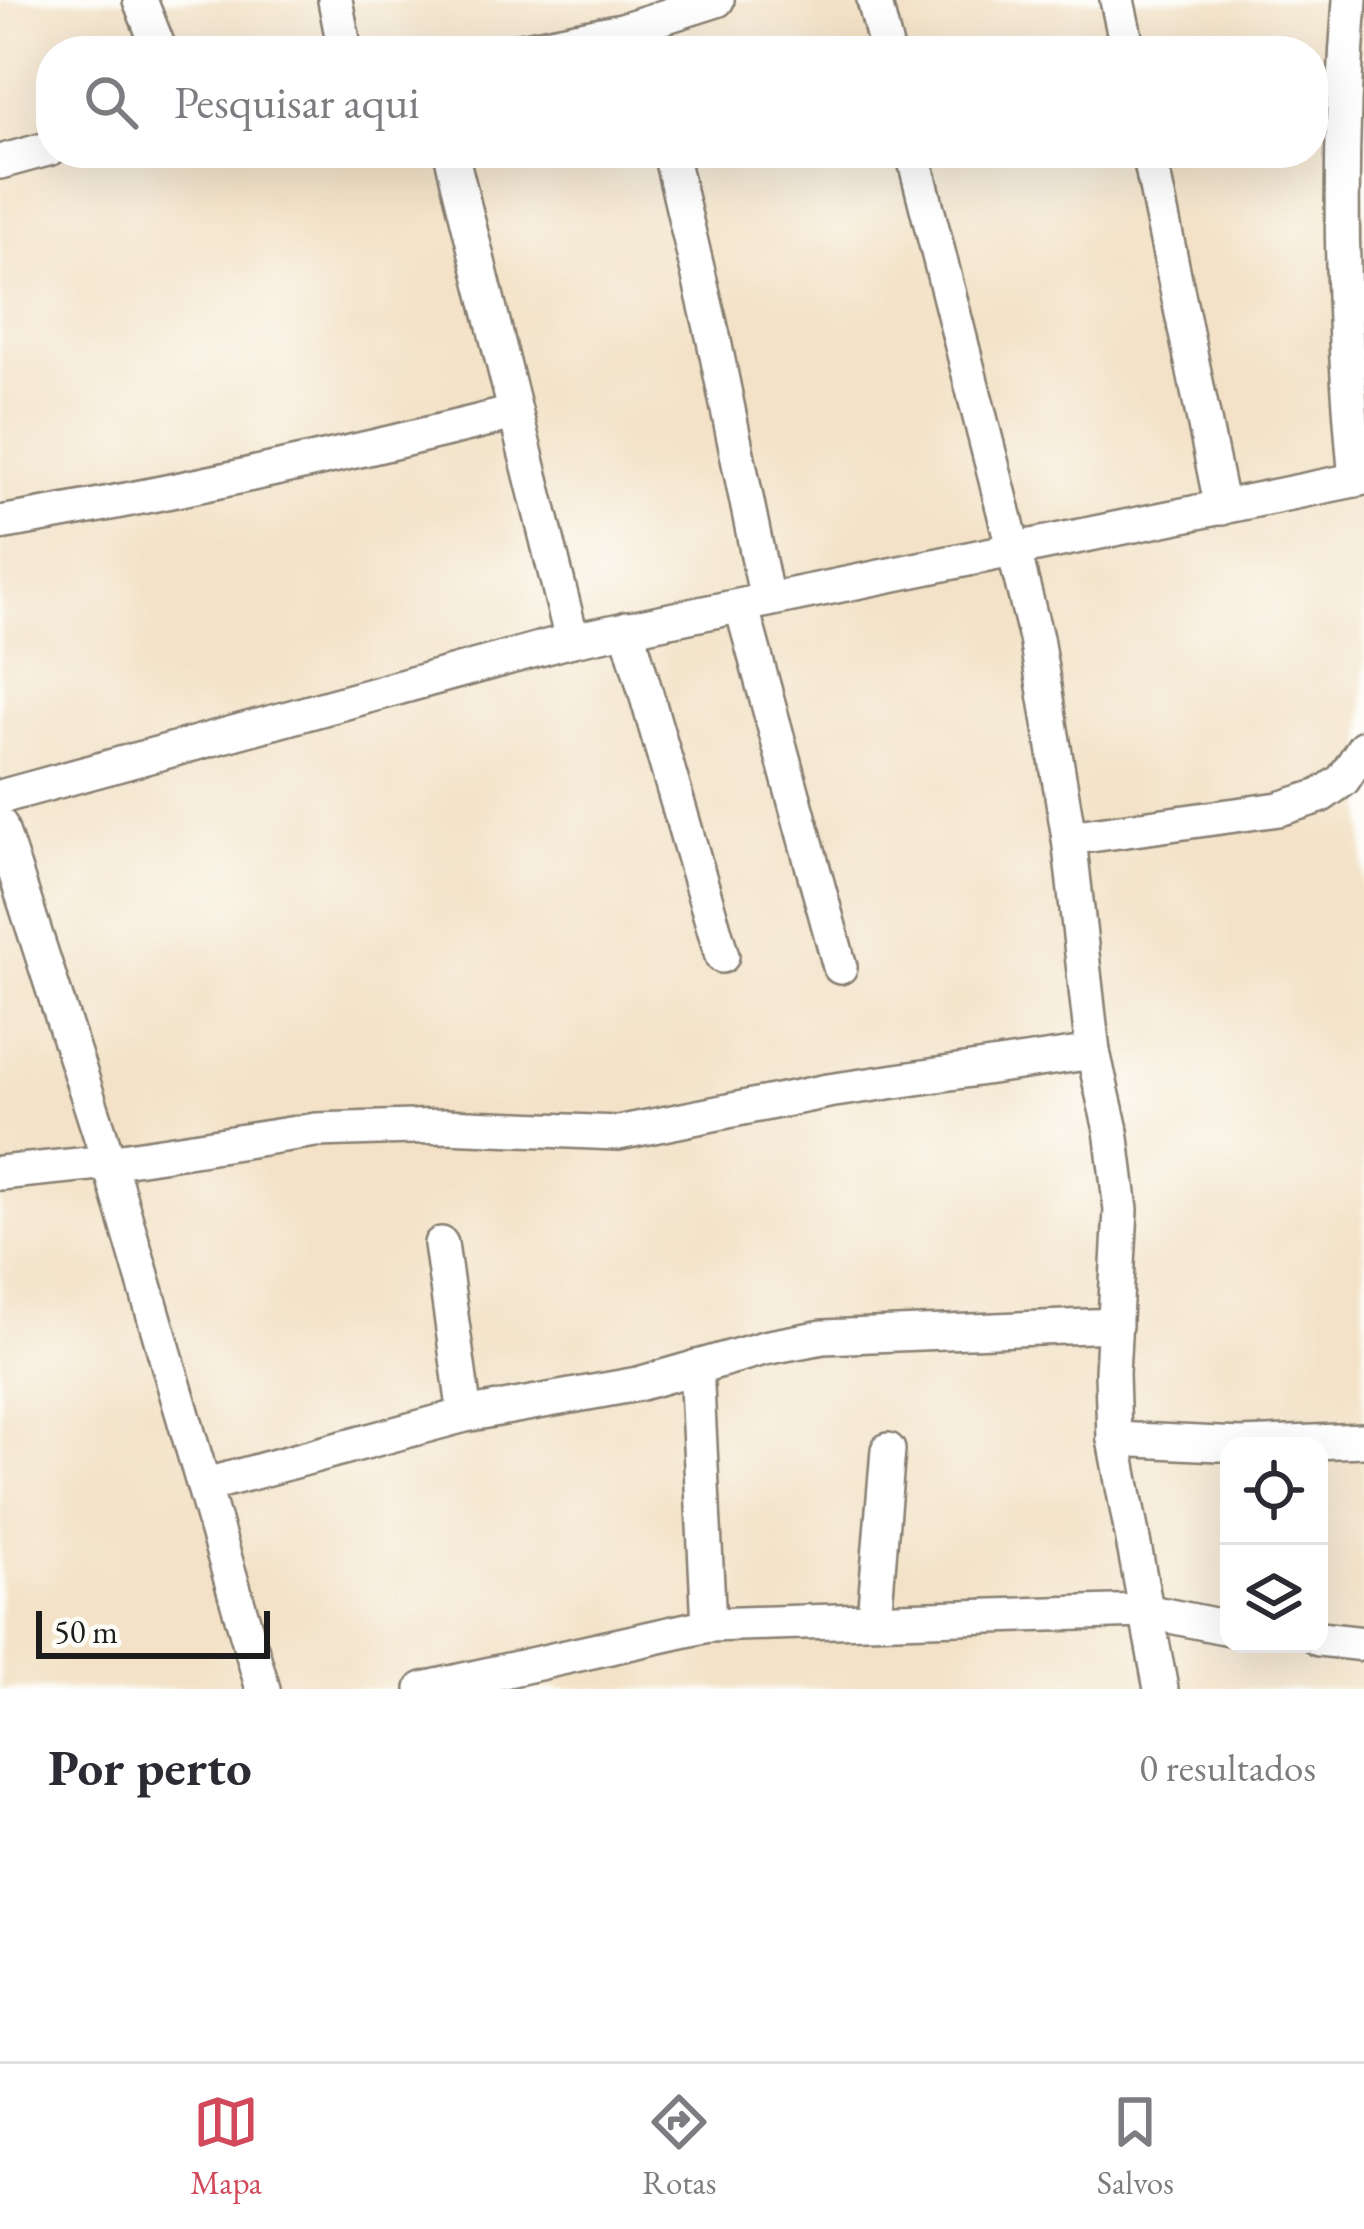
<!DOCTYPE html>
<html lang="pt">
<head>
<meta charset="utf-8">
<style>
	body { margin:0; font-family:"EB Garamond",serif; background:#f2f2f3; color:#2b2b33 }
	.controls { position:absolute; right:36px; bottom:36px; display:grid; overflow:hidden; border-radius:24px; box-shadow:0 12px 48px #0002 }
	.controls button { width:108px; height:108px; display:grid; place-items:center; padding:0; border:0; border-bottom:3px solid #e1e1e2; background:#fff; color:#2b2b33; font:60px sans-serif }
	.scale { position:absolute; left:36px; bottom:30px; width:234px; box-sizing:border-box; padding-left:12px; border:6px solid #1c1c1c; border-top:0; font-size:33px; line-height:42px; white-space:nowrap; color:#1c1c1c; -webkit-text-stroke:9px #fdfcf7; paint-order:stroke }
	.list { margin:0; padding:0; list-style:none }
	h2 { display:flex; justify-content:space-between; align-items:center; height:156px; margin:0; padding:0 48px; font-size:51px }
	h2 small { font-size:39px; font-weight:400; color:#7c7c81 }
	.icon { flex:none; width:66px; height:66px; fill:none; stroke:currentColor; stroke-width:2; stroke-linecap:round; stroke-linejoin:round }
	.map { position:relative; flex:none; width:1364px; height:1689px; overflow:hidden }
	.search { position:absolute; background:#fff; box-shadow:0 12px 48px #0002; left:36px; right:36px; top:36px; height:132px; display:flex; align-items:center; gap:30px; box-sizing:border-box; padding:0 42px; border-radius:48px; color:#7c7c81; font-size:45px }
	.sheet { height:372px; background:#fff }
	nav { display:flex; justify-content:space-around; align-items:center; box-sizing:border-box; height:168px; border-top:3px solid #e1e1e2; background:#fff; font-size:33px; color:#7c7c81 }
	nav a { display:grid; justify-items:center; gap:6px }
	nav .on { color:#d1495b }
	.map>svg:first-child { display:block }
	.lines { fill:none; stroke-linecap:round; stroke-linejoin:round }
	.minor-casing { stroke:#887f72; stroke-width:38 }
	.minor { stroke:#fff; stroke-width:33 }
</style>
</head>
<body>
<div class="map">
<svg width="1364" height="1689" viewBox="0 0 1364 1689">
	<rect width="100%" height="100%" fill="#fdfcf7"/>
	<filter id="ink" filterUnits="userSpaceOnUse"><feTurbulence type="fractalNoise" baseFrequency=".00833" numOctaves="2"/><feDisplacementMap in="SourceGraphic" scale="24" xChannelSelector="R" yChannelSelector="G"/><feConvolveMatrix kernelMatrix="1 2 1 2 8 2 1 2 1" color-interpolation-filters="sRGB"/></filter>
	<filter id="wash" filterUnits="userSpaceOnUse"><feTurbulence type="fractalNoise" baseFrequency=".004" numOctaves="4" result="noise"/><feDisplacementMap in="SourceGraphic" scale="48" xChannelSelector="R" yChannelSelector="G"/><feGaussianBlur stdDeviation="2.7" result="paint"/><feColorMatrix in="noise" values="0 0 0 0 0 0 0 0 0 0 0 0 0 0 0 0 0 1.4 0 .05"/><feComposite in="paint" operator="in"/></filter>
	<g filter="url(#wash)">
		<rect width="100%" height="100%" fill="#f3e2c7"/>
	</g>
	<g filter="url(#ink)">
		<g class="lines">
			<defs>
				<g id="minor">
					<path d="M140,0L160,51"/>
					<path d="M335,0L345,51"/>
					<path d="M874,0L887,51"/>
					<path d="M1117,0L1128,51"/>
					<path d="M1350,0C1337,166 1341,315 1356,480"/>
					<path d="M516,51L622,30L717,0"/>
					<path d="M451,153L572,640"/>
					<path d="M670,153L713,336L767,600"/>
					<path d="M913,153L1036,638L1069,838L1093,1052L1111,1130L1121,1210L1112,1373L1114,1439L1161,1689"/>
					<path d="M1149,153L1222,508"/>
					<path d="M0,162L51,148"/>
					<path d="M0,523C173,494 344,455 514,413"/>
					<path d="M742,608L840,967"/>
					<path d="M627,628L722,956"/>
					<path d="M0,797L572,640L1364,478"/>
					<path d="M0,825L109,1162L263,1689"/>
					<path d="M1069,838L1279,809L1320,796L1343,780L1364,747"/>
					<path d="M0,1173L109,1162L316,1130L445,1126L618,1133L828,1091L1093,1052"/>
					<path d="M441,1244L465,1415"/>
					<path d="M696,1367L709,1625"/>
					<path d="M1114,1439L1241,1445L1364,1440"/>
					<path d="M206,1485L465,1415L638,1384L764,1348L823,1337L1115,1325"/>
					<path d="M874,1618L888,1450"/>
					<path d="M1319,1639L1364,1644"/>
					<path d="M423,1689L709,1625L1145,1611L1229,1628"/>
				</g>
			</defs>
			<use href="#minor" class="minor-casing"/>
			<use href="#minor" class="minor"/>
		</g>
	</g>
</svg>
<div class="controls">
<button><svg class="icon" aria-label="locate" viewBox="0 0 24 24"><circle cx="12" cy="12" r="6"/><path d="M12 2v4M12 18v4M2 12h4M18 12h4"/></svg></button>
<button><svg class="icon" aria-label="layers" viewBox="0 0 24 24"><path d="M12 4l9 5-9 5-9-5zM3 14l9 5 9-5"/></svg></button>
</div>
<div class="scale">50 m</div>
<div class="search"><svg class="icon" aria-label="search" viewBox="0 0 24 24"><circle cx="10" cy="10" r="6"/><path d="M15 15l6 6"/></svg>Pesquisar aqui</div>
</div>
<section class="sheet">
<h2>Por perto<small>0 resultados</small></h2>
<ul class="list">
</ul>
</section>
<nav>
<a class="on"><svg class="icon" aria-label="map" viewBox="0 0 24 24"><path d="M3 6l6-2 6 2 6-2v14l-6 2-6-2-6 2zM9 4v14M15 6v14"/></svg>Mapa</a>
<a><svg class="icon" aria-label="directions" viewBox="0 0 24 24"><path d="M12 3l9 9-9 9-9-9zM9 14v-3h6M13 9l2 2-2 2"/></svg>Rotas</a>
<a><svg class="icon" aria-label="saved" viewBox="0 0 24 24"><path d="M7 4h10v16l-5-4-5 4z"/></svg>Salvos</a>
</nav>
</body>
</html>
